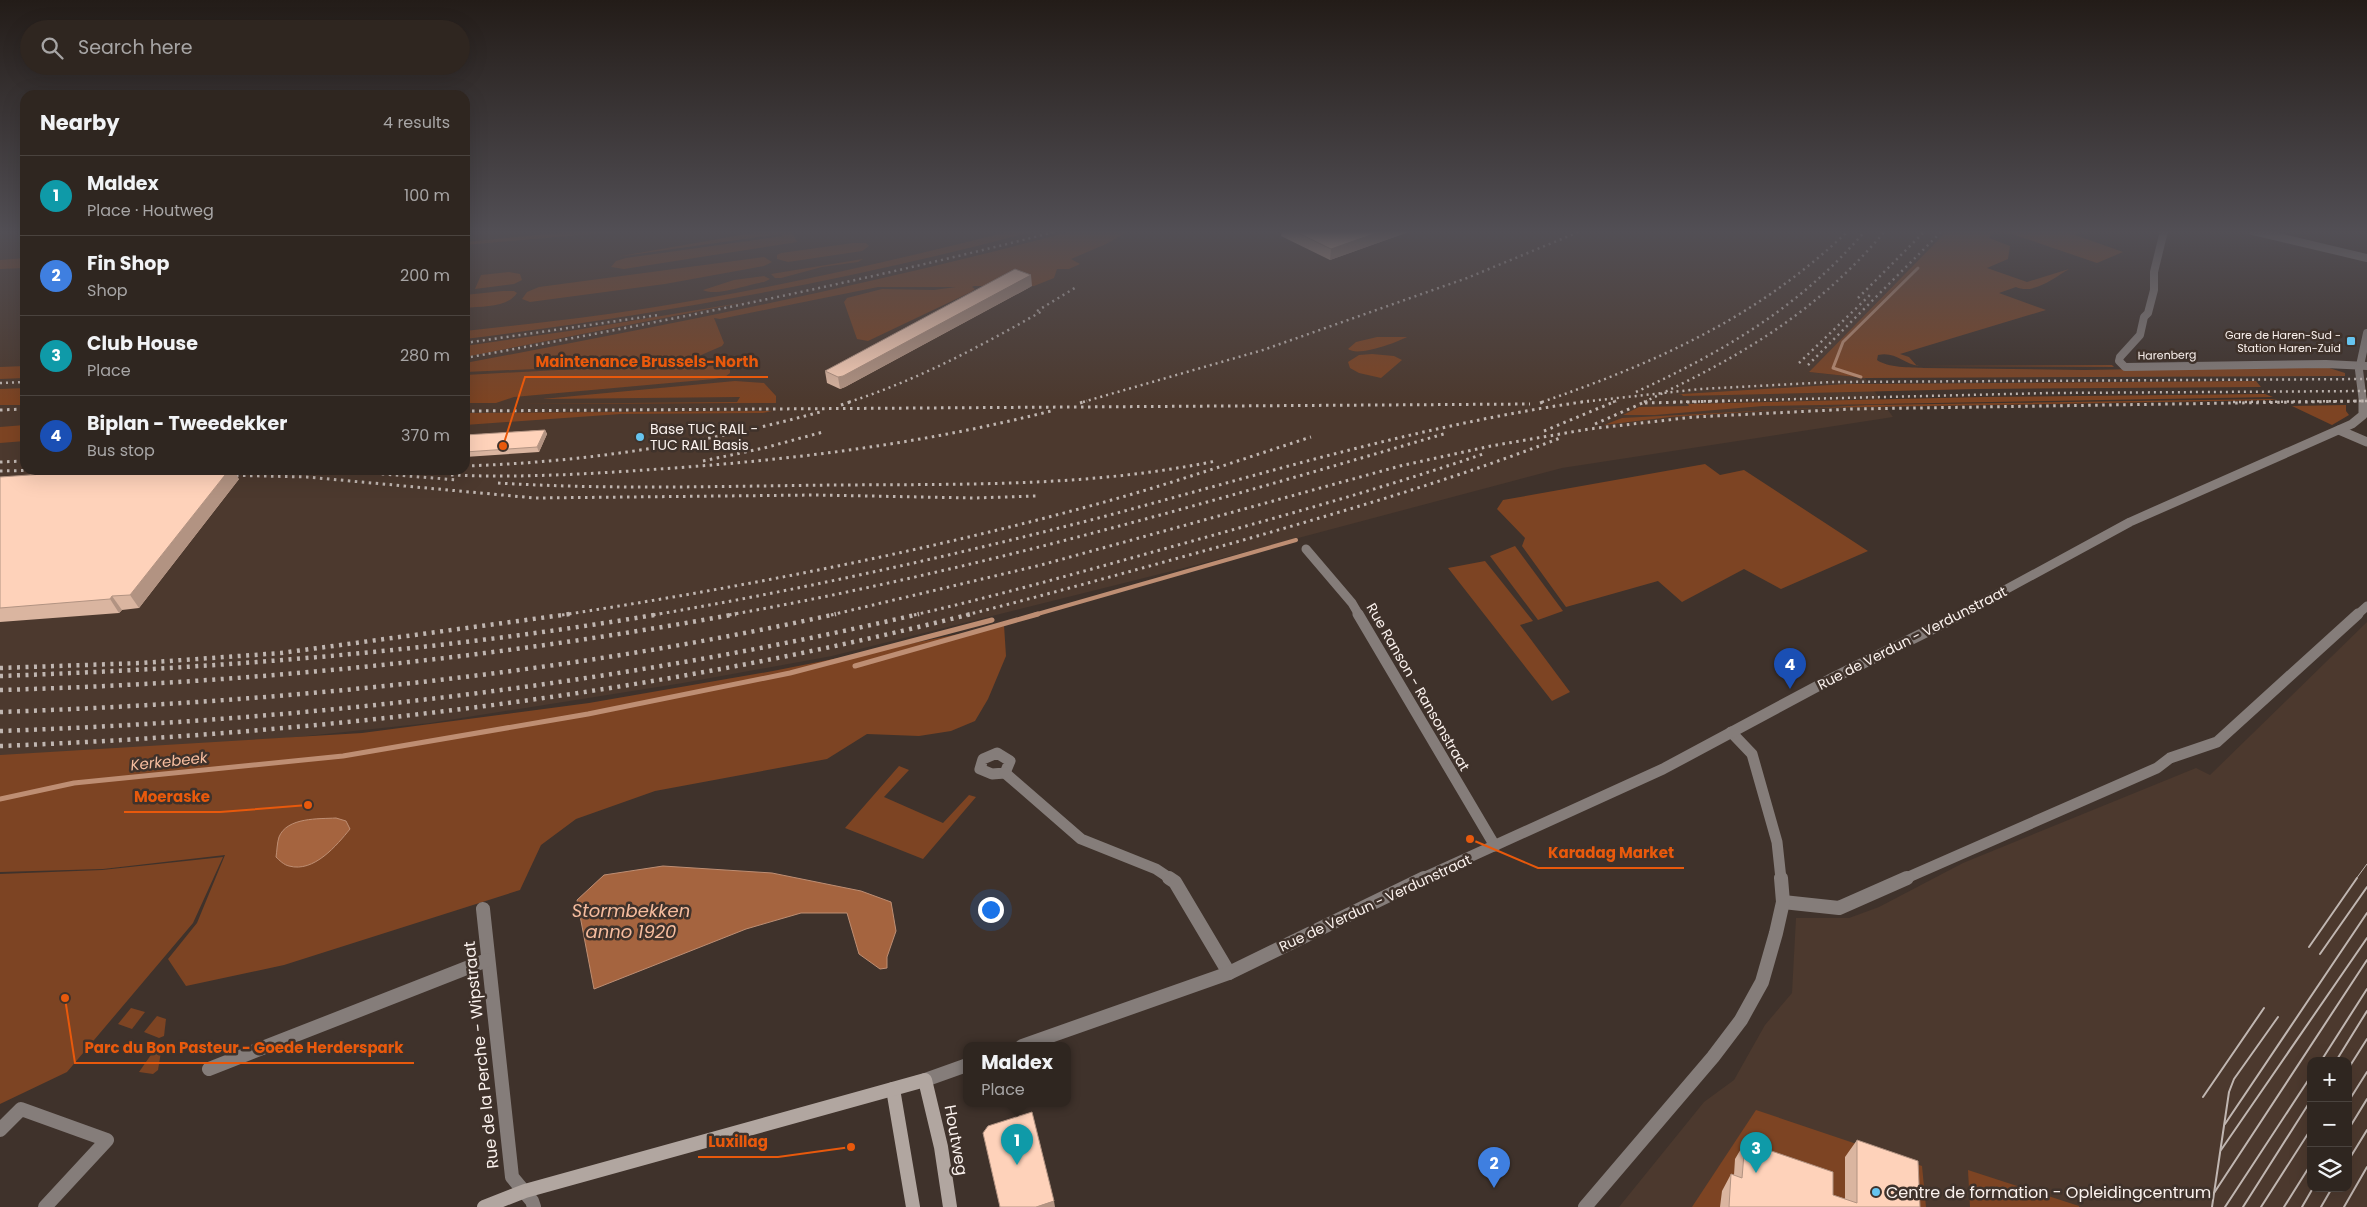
<!DOCTYPE html>
<html lang="en">
<head>
<meta charset="utf-8">
<style>
	body { margin:0; font-family:Poppins,sans-serif; background:#3b322d; color:#f1f3f6 }
	.controls { position:absolute; right:15px; bottom:15px; display:grid; overflow:hidden; border-radius:10px; box-shadow:0 5px 20px #0002 }
	.controls button { width:45px; height:45px; display:grid; place-items:center; padding:0; border:0; border-bottom:1px solid #4a433e; background:#2f2620; color:#f1f3f6; font:25px sans-serif }
	.you { position:absolute; left:990px; top:909px; width:18px; height:18px; margin:-12px; border:4px solid #fff; border-radius:50%; background:#1a73e8; box-shadow:0 0 0 8px #1a73e833 }
	.badge { display:grid; place-items:center; width:32px; height:32px; border-radius:50%; background:#d93025; color:#fff; font-size:16px; font-weight:700 }
	.pin { position:absolute; translate:-50% -41px; filter:drop-shadow(0 1px 2px #0008) }
	.pin::after { content:''; position:absolute; top:26px; width:18px; height:15px; background:inherit; clip-path:polygon(0 0,100% 0,50% 100%) }
	.popup { position:absolute; left:963px; top:1042px; width:108px; height:65px; box-sizing:border-box; display:grid; place-content:center; border-radius:10px; background:#2f2620; filter:drop-shadow(0 1px 4px #0005); font-size:16px; white-space:nowrap; color:#a7a5a5 }
	.popup b { font-size:19px; color:#f1f3f6 }
	.popup::after { content:''; position:absolute; left:50%; top:100%; margin-left:-10px; border:10px solid transparent; border-top-color:#2f2620 }
	.list { margin:0; padding:0; list-style:none }
	h2 { display:flex; justify-content:space-between; align-items:center; height:65px; margin:0; padding:0 20px; font-size:21px }
	h2 small { font-size:16px; font-weight:400; color:#a7a5a5 }
	.list li { display:grid; grid-template-columns:32px 1fr auto; gap:15px; align-items:center; box-sizing:border-box; height:80px; padding:0 20px; border-top:1px solid #4a433e }
	.list b { display:block; font-size:19px; white-space:nowrap }
	.list p { margin:0; font-size:16px; white-space:nowrap; color:#a7a5a5 }
	.list em { font-size:16px; font-style:normal; color:#a7a5a5 }
	.icon { flex:none; width:28px; height:28px; fill:none; stroke:currentColor; stroke-width:2; stroke-linecap:round; stroke-linejoin:round }
	.map { position:relative; flex:none; width:2367px; height:1207px; overflow:hidden }
	.search { position:absolute; background:#2f2620; box-shadow:0 5px 20px #0002; left:20px; top:20px; width:450px; height:55px; display:flex; align-items:center; gap:12px; box-sizing:border-box; padding:0 18px; border-radius:28px; color:#a7a5a5; font-size:19px }
	.panel { position:absolute; background:#2f2620; box-shadow:0 5px 20px #0002; left:20px; top:90px; width:450px; height:385px; border-radius:15px }
	.map>svg:first-child { display:block }
	.built { fill:#4c392e; fill-rule:evenodd }
	.green { fill:#7d4423 }
	.water { fill:#a5643f; stroke:#be8e73 }
	.lines { fill:none; stroke-linecap:round; stroke-linejoin:round }
	.stream-far2 { stroke:#be8e73; stroke-width:3 }
	.stream-far1 { stroke:#be8e73; stroke-width:4 }
	.stream { stroke:#be8e73; stroke-width:5 }
	.street-far3 { stroke:#857d7a; stroke-width:8 }
	.street-far2 { stroke:#857d7a; stroke-width:9 }
	.street-far1 { stroke:#857d7a; stroke-width:11 }
	.street { stroke:#857d7a; stroke-width:14 }
	.secondary { stroke:#b1a6a0; stroke-width:14 }
	.tram-far1 { stroke:#c0b6b1; stroke-width:1 }
	.tram { stroke:#c0b6b1; stroke-width:2 }
	.rail-far2 { stroke:#c0b6b1; stroke-width:2.5; stroke-dasharray:2 4; stroke-linecap:butt }
	.rail-far1 { stroke:#c0b6b1; stroke-width:3; stroke-dasharray:2.5 4.5; stroke-linecap:butt }
	.rail { stroke:#c0b6b1; stroke-width:4.5; stroke-dasharray:3 5.5; stroke-linecap:butt }
	.wall { fill:#dab5a0 }
	.shaded-wall { fill:#b29382 }
	.building { fill:#fed2ba; stroke:#b29382 }
	.poi-dot { fill:#66c4ef; stroke:#3f322b; stroke-width:2 }
	.labels { text-anchor:middle; dominant-baseline:central; stroke-width:5; stroke-linejoin:round; paint-order:stroke }
	.far-poi-label { font-size:11px; fill:#faf1ed; stroke:#3f322b; text-anchor:end }
	.far-street-label { font-size:11px; fill:#faf1ed; stroke:#3f322b }
	.poi-label { font-size:14px; fill:#faf1ed; stroke:#3f322b; text-anchor:start }
	.street-label { font-size:14px; fill:#faf1ed; stroke:#3f322b }
	.water-label { font-size:15px; font-style:italic; fill:#f6bd9f; stroke:#3f322b }
	.near-street-label { font-size:16px; fill:#faf1ed; stroke:#3f322b }
	.near-poi-label { font-size:16px; fill:#faf1ed; stroke:#3f322b; text-anchor:start }
	.near-water-label { font-size:18px; font-style:italic; fill:#f6bd9f; stroke:#3f322b }
	.leader { fill:none; stroke:#e8590c; stroke-width:2 }
	.callout-dot { fill:#e8590c; stroke:#3f322b; stroke-width:2 }
	.callout-label { font-size:15px; text-anchor:middle; font-weight:bold; fill:#e8590c; stroke:#3f322b; stroke-width:5; stroke-linejoin:round; paint-order:stroke }
</style>
</head>
<body>
<div class="map">
<svg width="2367" height="1207" viewBox="0 0 2367 1207">
	<rect width="100%" height="100%" fill="#3f322b"/>
	<g class="built">
		<path d="M0,231H25V470H465V231H1947L1809,372L1865,378L1893,417L1562,468L1200,564L832,656L683,683L430,723L202,747L0,756Z"/>
		<path d="M2367,622V1207H1619L1704,1102L1734,1080L1765,1025L1792,993L1796,918H1849L1879,907L1963,863L2196,768L2210,775ZM2311,1061H2348V1188H2311Z"/>
	</g>
	<g class="green">
		<path d="M579,231H627L465,245V242Z"/>
		<path d="M764,231H791L797,242L624,269L611,267L616,261L626,258L783,236L781,234L616,257Z"/>
		<path d="M1011,231H1035C848,281 657,315 465,339V331C526,324 588,318 649,308C771,289 892,261 1011,231Z"/>
		<path d="M1072,231H1129L1106,244L1071,259L1080,264L1069,269H1057L1054,278L1034,286H974L972,287L975,289L971,292L868,341L857,339L844,302L847,298L882,289L934,290L956,287H878L720,319L714,318L724,343L722,346L692,359L698,362L465,372V363C669,325 872,285 1072,231Z"/>
		<path d="M1947,231H1992L1989,238L2010,246L2008,259L1987,268L2027,282L2069,269C2054,278 2033,295 2016,287L1999,293L2046,310L1900,354L1909,357L1917,366L2112,365L2114,367L1919,366C1904,364 1895,351 1878,355L1877,360C1888,368 1910,367 1924,368L2085,370L2323,366L2345,373V376L1865,378L1809,372Z"/>
		<path d="M2003,231H2080L2075,235L2123,252L2097,263Z"/>
		<path d="M853,243H866L869,246L862,251L788,262L777,259V255L781,253Z"/>
		<path d="M764,257L772,262L764,266L665,284L530,302L522,299L527,292L539,287Z"/>
		<path d="M25,258V268L0,269V260Z"/>
		<path d="M863,259L858,262L822,267L781,278H775L771,274Z"/>
		<path d="M509,272L520,274L522,280L514,284L475,289L481,275Z"/>
		<path d="M764,276L770,279L764,282C749,284 716,297 703,290L734,280Z"/>
		<path d="M503,291H514L517,293C507,308 483,306 465,308V295Z"/>
		<path d="M746,302L465,357V346L576,330Z"/>
		<path d="M1377,337H1407C1395,343 1358,357 1348,349L1356,342Z"/>
		<path d="M1372,354L1394,356L1402,360L1381,378L1359,373L1350,368L1348,362L1359,355Z"/>
		<path d="M722,365L730,367V373L725,377L714,379L514,397L496,403H465V375L613,367Z"/>
		<path d="M25,366V378L0,379V367Z"/>
		<path d="M735,381L764,383L776,396V403L515,404L737,402L740,397L542,399Z"/>
		<path d="M2256,381L2261,387L1975,389L1683,396L1681,394L1666,395L1847,384Z"/>
		<path d="M25,388V405H0V389Z"/>
		<path d="M2265,394L2273,397L1763,406L1655,415H1623L1639,407L1689,406L1688,404L1984,397Z"/>
		<path d="M2271,399L2277,400L1806,408L1670,417L1604,425L1622,418L1869,405Z"/>
		<path d="M2346,405V411L2349,415L2332,425L2292,406Z"/>
		<path d="M772,411L763,413L621,414L465,425V413Z"/>
		<path d="M25,425V441L0,443V427Z"/>
		<path d="M1705,464L1720,475L1744,470L1868,551L1781,589L1744,569L1682,602L1658,581L1566,607L1522,546L1525,538L1497,509L1503,500Z"/>
		<path d="M1515,546L1563,611L1538,620L1490,556Z"/>
		<path d="M1485,561L1533,621L1520,625L1570,692L1552,701L1448,568Z"/>
		<path d="M1004,625L1006,656L988,699L975,721L951,731L919,736L867,734L827,759L655,791L576,819L541,845L520,890L284,965L186,986L168,959L197,923L225,855L103,869L0,872V755L362,733L589,703L773,671Z"/>
		<path d="M899,766L909,770L884,797L943,823L969,795L976,797L923,859L845,828Z"/>
		<path d="M223,857L193,923L67,1072L0,1104V874L102,870Z"/>
		<path d="M131,1008L145,1012L132,1029L118,1024Z"/>
		<path d="M157,1016L166,1019L164,1036L159,1038L144,1032Z"/>
		<path d="M155,1049L161,1052L158,1070L153,1074L139,1072Z"/>
		<path d="M1756,1110L1922,1166L1926,1207H1692Z"/>
		<path d="M1968,1170L2079,1206V1207H1970Z"/>
	</g>
	<g class="water">
		<path d="M336,818L346,821L350,829C337,845 314,873 289,866C284,865 279,860 276,857C277,851 277,843 279,837C287,817 319,819 336,818Z"/>
		<path d="M663,866L772,873L861,891L891,902L896,931L887,957V968L880,969L859,954L847,913H801L746,929L594,989L577,900L604,875Z"/>
	</g>
	<g class="lines">
		<path class="stream-far2" d="M1861,377L1833,368L1843,342L1918,268"/>
		<path class="stream-far1" d="M1034,615L1296,540"/>
		<g class="stream">
			<path d="M855,666L1038,614"/>
			<path d="M0,799L74,783L343,756L588,714L790,673L992,620"/>
		</g>
		<g class="street-far3">
			<path d="M2164,231L2154,272V290L2148,313L2144,317L2140,335L2120,357L2119,361L2125,367L2326,364L2367,366"/>
			<path d="M2253,231L2367,258"/>
			<path d="M2363,402L2359,370L2367,333"/>
		</g>
		<g class="street-far2">
			<path d="M2339,430L2367,442"/>
			<path d="M1306,549L1352,603L1359,615"/>
			<path d="M1959,615L2130,522L2352,424L2363,415V401"/>
			<path d="M2357,615L2367,606"/>
		</g>
		<g class="street-far1">
			<path d="M1358,614L1495,846"/>
			<path d="M1731,732L1752,754L1777,842L1781,879"/>
			<path d="M997,753L1010,761L1005,773L992,774L980,769L983,759Z"/>
			<path d="M1005,773L1081,839L1156,869L1171,879"/>
			<path d="M1421,879L1663,769L1829,680L1962,614"/>
			<path d="M1904,879L2157,768L2170,758L2217,742L2358,614"/>
		</g>
		<g class="street">
			<path d="M1169,878L1175,882L1229,973"/>
			<path d="M1783,902L1839,908L1907,878"/>
			<path d="M483,909L512,1177L532,1201L534,1207"/>
			<path d="M1022,1046L1229,973L1424,878"/>
			<path d="M209,1069L487,960"/>
			<path d="M925,1080L967,1065"/>
			<path d="M0,1130L21,1109L107,1140L45,1207"/>
			<path d="M1585,1207L1713,1057L1741,1020L1762,982L1776,933L1783,902L1781,878"/>
		</g>
		<g class="secondary">
			<path d="M893,1089L913,1207"/>
			<path d="M484,1207L525,1191L925,1080L941,1147L950,1207"/>
		</g>
		<path class="tram-far1" d="M2356,879L2367,864"/>
		<g class="tram">
			<path d="M2309,947L2357,878"/>
			<path d="M2320,954L2367,887"/>
			<path d="M2321,1061L2367,989"/>
			<path d="M2336,1061L2367,1011"/>
			<path d="M2348,1069L2367,1039"/>
			<path d="M2203,1097L2264,1008"/>
			<path d="M2348,1102L2367,1072"/>
			<path d="M2225,1124L2367,913"/>
			<path d="M2348,1130L2367,1099"/>
			<path d="M2221,1150L2367,938"/>
			<path d="M2348,1161L2367,1130"/>
			<path d="M2214,1193L2367,960"/>
			<path d="M2212,1207L2229,1092L2234,1079L2278,1017"/>
			<path d="M2225,1207L2311,1076"/>
			<path d="M2243,1207L2311,1100"/>
			<path d="M2261,1207L2311,1129"/>
			<path d="M2284,1207L2311,1164"/>
			<path d="M2302,1207L2313,1188"/>
			<path d="M2321,1207L2332,1188"/>
			<path d="M2344,1207L2367,1167"/>
		</g>
		<g class="rail-far2">
			<path d="M1858,298L1925,231"/>
			<path d="M1037,311L1078,286"/>
			<path d="M465,343L658,315"/>
			<path d="M465,358C664,322 862,282 1058,231"/>
			<path d="M1799,363L1870,295"/>
			<path d="M1808,365L1942,231"/>
			<path d="M0,383L25,382"/>
			<path d="M1636,392C1725,351 1801,306 1865,231"/>
			<path d="M849,402C918,380 981,346 1044,310"/>
			<path d="M1083,402L1263,350L1467,278L1581,231"/>
			<path d="M1542,402C1658,362 1758,317 1848,231"/>
			<path d="M1581,402L1700,389L1832,382L2367,379"/>
			<path d="M1613,402L1616,401"/>
			<path d="M1644,402C1740,357 1816,313 1885,231"/>
			<path d="M1674,402L2051,393L2367,391"/>
			<path d="M2233,402L2367,401"/>
		</g>
		<g class="rail-far1">
			<path d="M1080,403L1087,401"/>
			<path d="M1540,403L1546,401"/>
			<path d="M1645,403L1725,401"/>
			<path d="M841,405L853,401"/>
			<path d="M0,410L25,409"/>
			<path d="M465,411L1530,404"/>
			<path d="M1595,424L1647,401"/>
			<path d="M1544,431L1616,401"/>
			<path d="M703,461L764,448L823,432"/>
			<path d="M0,462L25,461"/>
			<path d="M465,466C586,462 703,444 820,412"/>
			<path d="M333,470L458,480"/>
			<path d="M0,471L54,470"/>
			<path d="M222,475L307,477L535,498L816,495L974,498L1036,496"/>
			<path d="M451,475C520,478 590,474 659,469C792,460 922,444 1051,411"/>
			<path d="M498,483C612,490 725,486 839,485C968,484 1088,487 1216,461"/>
			<path d="M562,615C745,587 929,551 1108,501C1176,482 1243,459 1311,437"/>
			<path d="M653,615C806,589 956,555 1106,516C1266,473 1424,424 1589,401"/>
			<path d="M729,615C971,572 1211,502 1447,433"/>
			<path d="M831,615L1041,565L1400,466L1491,446L1589,429L1694,417L1852,409L2364,401"/>
			<path d="M914,615C1009,593 1102,566 1196,540C1293,513 1390,486 1486,453"/>
			<path d="M966,615C1058,592 1149,566 1240,541C1348,510 1455,479 1560,438"/>
		</g>
		<g class="rail">
			<path d="M0,668L141,663L281,653L570,614"/>
			<path d="M0,676C221,668 442,651 660,614"/>
			<path d="M0,690C248,683 492,659 736,614"/>
			<path d="M0,712C281,702 561,675 836,614"/>
			<path d="M0,731C310,720 617,685 919,614"/>
			<path d="M0,746C328,733 653,695 971,614"/>
		</g>
	</g>
	<g class="wall">
		<path d="M1282,231H1411L1330,260L1281,236Z"/>
		<path d="M1032,286L845,387L840,389L827,383L825,371Z"/>
		<path d="M545,430L547,434L539,452L465,457V435Z"/>
		<path d="M0,477L239,479L139,608L122,610L119,613L0,622Z"/>
		<path d="M1857,1140L1920,1207H1720L1722,1191L1731,1174L1734,1175L1735,1159L1745,1142L1833,1195L1845,1199V1157Z"/>
	</g>
	<g class="shaded-wall">
		<path d="M1382,231H1411L1330,260L1331,249Z"/>
		<path d="M1031,275L1032,286L845,387L840,389L838,377Z"/>
		<path d="M545,430L547,434L539,452L537,447Z"/>
		<path d="M229,470H234L239,479L139,608L130,595Z"/>
		<path d="M112,596L122,610L119,613L110,599Z"/>
		<path d="M1054,1201L1055,1207H1036Z"/>
	</g>
	<g class="building">
		<path d="M1294,231H1382L1331,249Z"/>
		<path d="M1015,269L1031,275L843,376L838,377L825,371Z"/>
		<path d="M545,430L537,447L465,452V435Z"/>
		<path d="M102,470H229L130,595L112,596L110,599L0,608V477Z"/>
		<path d="M1032,1112L1054,1201L1036,1207H1000L983,1133L988,1126Z"/>
		<path d="M1857,1140L1918,1161L1920,1207H1729L1731,1174L1742,1178L1745,1142L1833,1172V1195L1857,1203Z"/>
	</g>
	<linearGradient id="sky" x2="0" y2="1"><stop stop-color="#231c18"/><stop offset="0.58" stop-color="#524f55"/><stop offset="1" stop-color="#524f55" stop-opacity="0"/></linearGradient>
	<rect width="2367" height="400" fill="url(#sky)"/>
	<g class="poi-dot">
		<rect x="2346" y="336" width="10" height="10" rx="2.5"/>
		<circle cx="640" cy="437" r="5"/>
		<circle cx="1876" cy="1192" r="5"/>
	</g>
	<g class="labels">
		<g class="far-poi-label">
			<text x="2341" y="335">Gare de Haren-Sud -<tspan x="2341" dy="13">Station Haren-Zuid</tspan></text>
		</g>
		<g class="far-street-label">
			<text transform="translate(2167 355) rotate(-1)">Harenberg</text>
		</g>
		<g class="poi-label">
			<text x="650" y="429">Base TUC RAIL -<tspan x="650" dy="16">TUC RAIL Basis</tspan></text>
		</g>
		<g class="street-label">
			<text transform="translate(1912 638) rotate(-27)">Rue de Verdun - Verdunstraat</text>
			<text transform="translate(1418 687) rotate(60)">Rue Ranson - Ransonstraat</text>
			<text transform="translate(1375 903) rotate(-25)">Rue de Verdun - Verdunstraat</text>
		</g>
		<g class="water-label">
			<text transform="translate(169 761) rotate(-6)">Kerkebeek</text>
		</g>
		<g class="near-street-label">
			<text transform="translate(481 1055) rotate(-96)">Rue de la Perche - Wipstraat</text>
			<text transform="translate(956 1140) rotate(80)">Houtweg</text>
		</g>
		<g class="near-poi-label">
			<text x="1886" y="1192">Centre de formation - Opleidingcentrum</text>
		</g>
		<g class="near-water-label">
			<text x="631" y="910">Stormbekken<tspan x="631" dy="21">anno 1920</tspan></text>
		</g>
	</g>
	<path class="leader" d="M503 446L525 377H768M308 805L220 812H124M1470 839L1538 868H1684M65 998L75 1063H414M851 1147L778 1157H698"/>
	<g class="callout-dot">
		<circle cx="503" cy="446" r="5"/>
		<circle cx="308" cy="805" r="5"/>
		<circle cx="1470" cy="839" r="5"/>
		<circle cx="65" cy="998" r="5"/>
		<circle cx="851" cy="1147" r="5"/>
	</g>
	<g class="callout-label">
		<text x="647" y="367">Maintenance Brussels-North</text>
		<text x="172" y="802">Moeraske</text>
		<text x="1611" y="858">Karadag Market</text>
		<text x="244" y="1053">Parc du Bon Pasteur - Goede Herderspark</text>
		<text x="738" y="1147">Luxillag</text>
	</g>
</svg>
<div class="controls">
<button>+</button>
<button>−</button>
<button><svg class="icon" aria-label="layers" viewBox="0 0 24 24"><path d="M12 4l9 5-9 5-9-5zM3 14l9 5 9-5"/></svg></button>
</div>
<div class="you"></div>
<div class="pin badge" style="left:1017px;top:1165px;background:#0f9aa8">1</div>
<div class="popup"><b>Maldex</b>Place</div>
<div class="pin badge" style="left:1494px;top:1188px;background:#3f7fe0">2</div>
<div class="pin badge" style="left:1756px;top:1173px;background:#0f9aa8">3</div>
<div class="pin badge" style="left:1790px;top:689px;background:#1a4fb4">4</div>
<div class="search"><svg class="icon" aria-label="search" viewBox="0 0 24 24"><circle cx="10" cy="10" r="6"/><path d="M15 15l6 6"/></svg>Search here</div>
<section class="panel">
<h2>Nearby<small>4 results</small></h2>
<ul class="list">
<li><span class="badge" style="background:#0f9aa8">1</span><div><b>Maldex</b><p>Place · Houtweg</p></div><em>100 m</em></li>
<li><span class="badge" style="background:#3f7fe0">2</span><div><b>Fin Shop</b><p>Shop</p></div><em>200 m</em></li>
<li><span class="badge" style="background:#0f9aa8">3</span><div><b>Club House</b><p>Place</p></div><em>280 m</em></li>
<li><span class="badge" style="background:#1a4fb4">4</span><div><b>Biplan - Tweedekker</b><p>Bus stop</p></div><em>370 m</em></li>
</ul>
</section>
</div>
</body>
</html>
